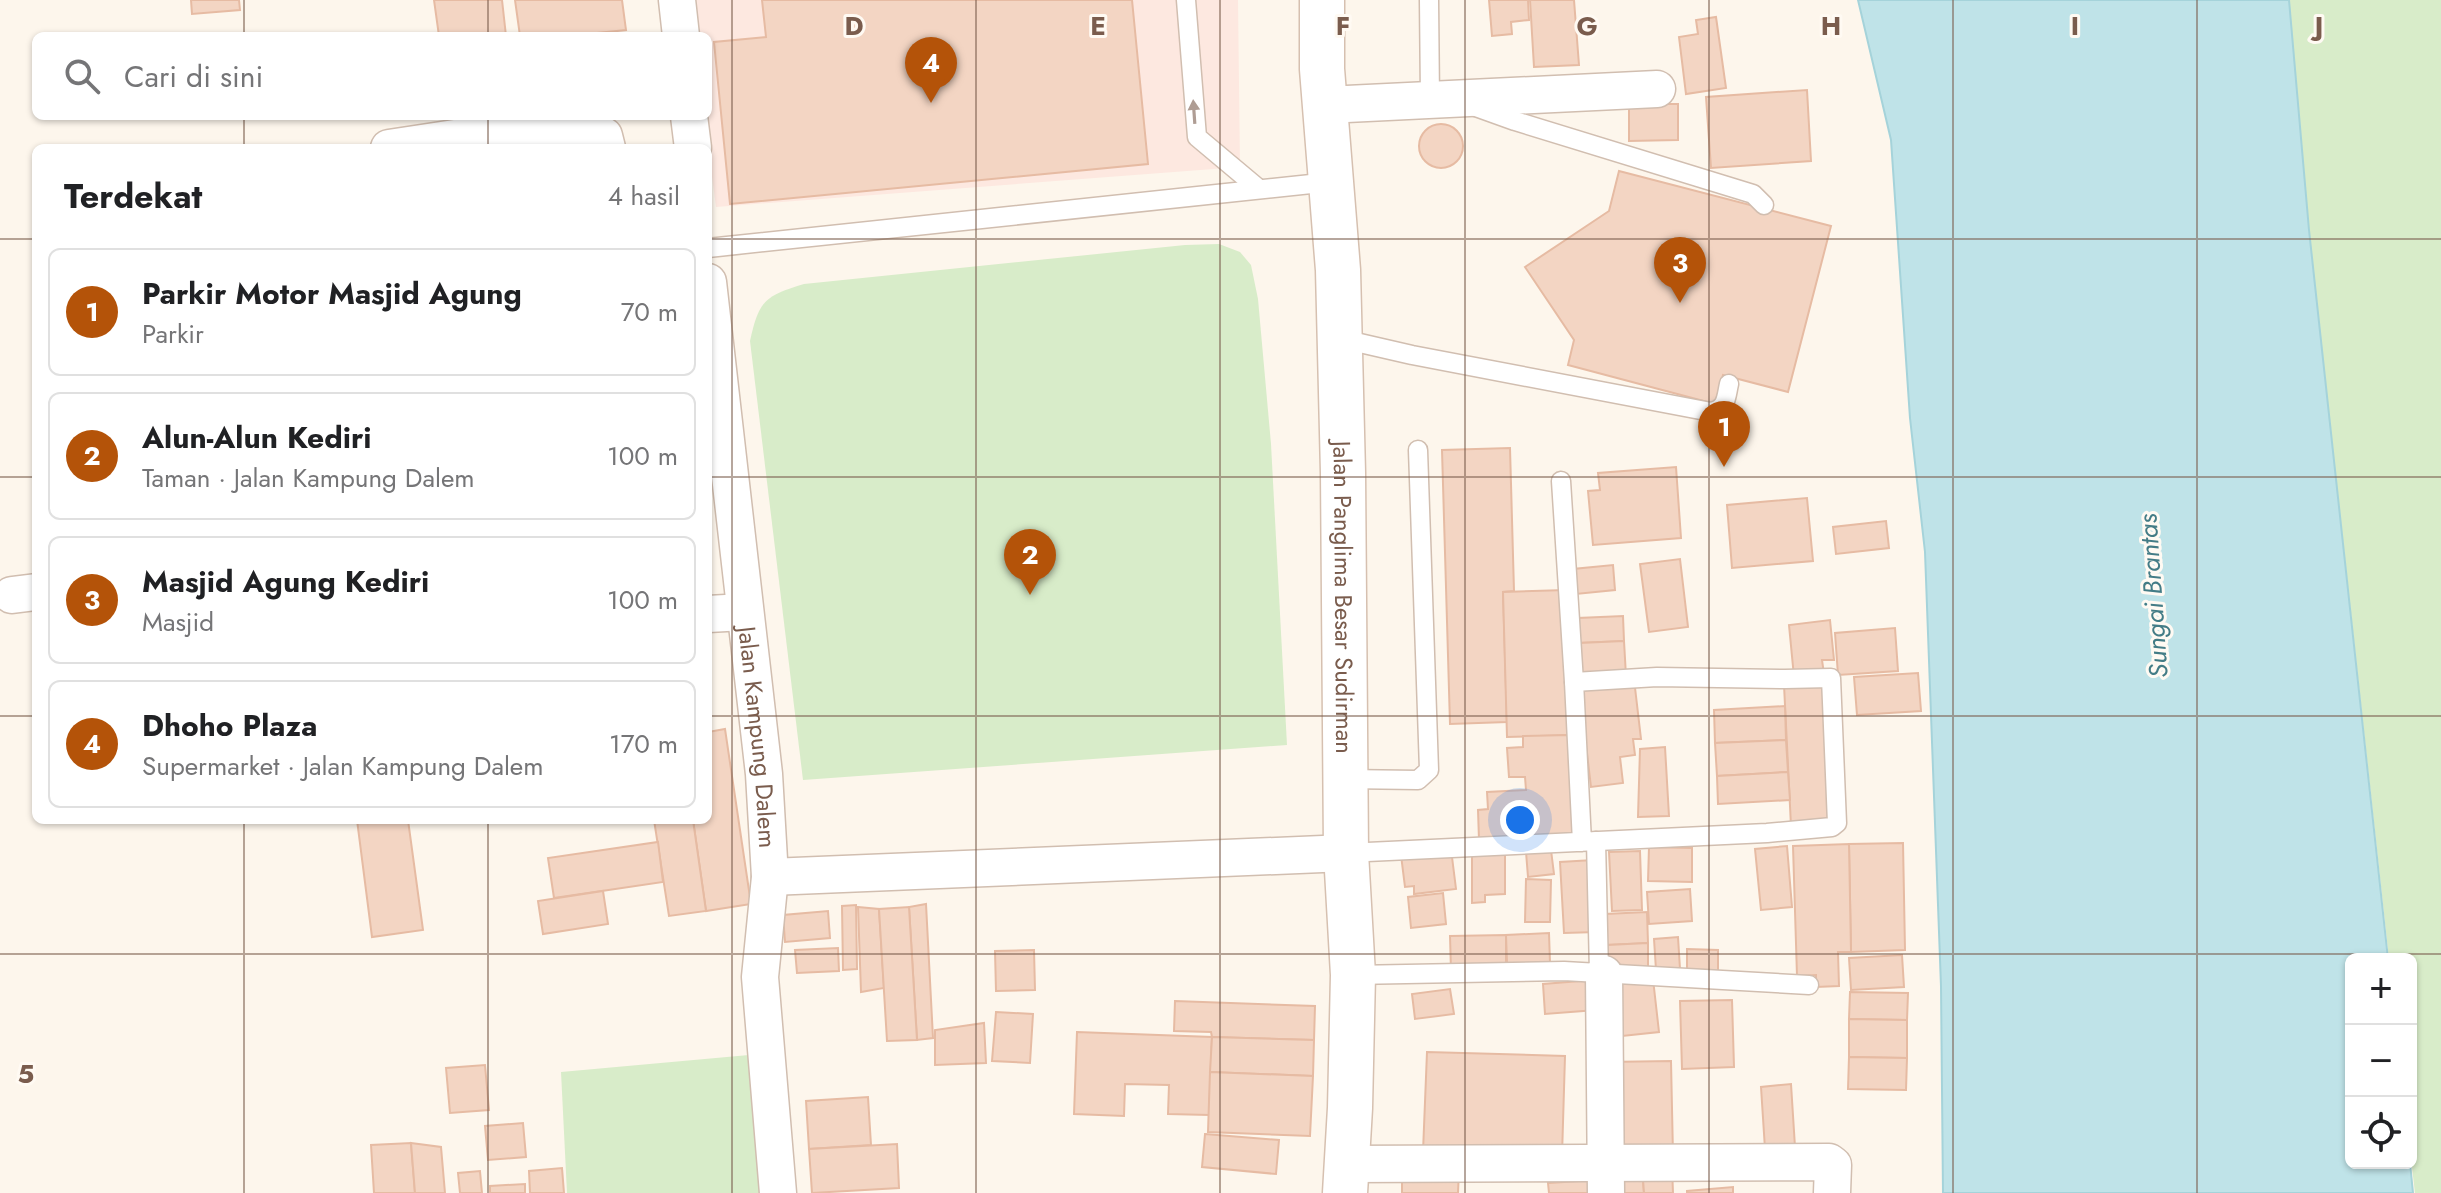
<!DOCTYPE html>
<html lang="id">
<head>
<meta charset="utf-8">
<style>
	body { margin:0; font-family:Jost,sans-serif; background:#f6f6f6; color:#202124 }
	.controls { position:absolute; right:24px; bottom:24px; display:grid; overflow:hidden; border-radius:12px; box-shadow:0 2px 6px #0004 }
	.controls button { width:72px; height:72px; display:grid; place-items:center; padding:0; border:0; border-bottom:2px solid #e0e0e0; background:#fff; color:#202124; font:40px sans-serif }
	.you { position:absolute; left:1520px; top:820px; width:28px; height:28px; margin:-20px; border:6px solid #fff; border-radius:50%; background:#1a73e8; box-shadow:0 0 0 12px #1a73e833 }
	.badge { display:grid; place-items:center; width:52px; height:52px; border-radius:50%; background:#b45309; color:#fff; font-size:26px; font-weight:700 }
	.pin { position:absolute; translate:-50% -66px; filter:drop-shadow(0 2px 4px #0008) }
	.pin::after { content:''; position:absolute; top:42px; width:28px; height:24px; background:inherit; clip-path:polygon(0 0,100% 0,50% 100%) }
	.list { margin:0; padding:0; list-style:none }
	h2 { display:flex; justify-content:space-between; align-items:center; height:104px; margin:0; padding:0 32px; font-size:34px }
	h2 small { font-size:26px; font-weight:400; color:#757577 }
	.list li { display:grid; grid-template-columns:52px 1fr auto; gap:24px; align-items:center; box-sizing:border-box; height:128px; margin:0 16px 16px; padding:0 16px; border:2px solid #e0e0e0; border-radius:12px }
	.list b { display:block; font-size:30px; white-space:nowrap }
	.list p { margin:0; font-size:26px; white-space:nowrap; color:#757577 }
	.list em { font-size:26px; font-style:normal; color:#757577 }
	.icon { flex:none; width:44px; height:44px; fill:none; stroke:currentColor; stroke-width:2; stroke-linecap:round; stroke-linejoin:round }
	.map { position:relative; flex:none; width:2441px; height:1193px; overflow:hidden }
	.search { position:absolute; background:#fff; box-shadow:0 2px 6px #0004; left:32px; top:32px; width:680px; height:88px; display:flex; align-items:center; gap:20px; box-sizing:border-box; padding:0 28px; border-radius:12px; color:#757577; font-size:30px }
	.panel { position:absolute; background:#fff; box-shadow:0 2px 6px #0004; left:32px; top:144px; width:680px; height:680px; border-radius:12px }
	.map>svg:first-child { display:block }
	.commercial { fill:#fde8e0 }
	.green { fill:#d8ecc9 }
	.water { fill:#bfe3e8; stroke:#a5d3da; stroke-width:2 }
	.building { fill:#f3d5c3; stroke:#e6bba3; stroke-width:2 }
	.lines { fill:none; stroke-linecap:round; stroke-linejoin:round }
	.lane-casing { stroke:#d1beb0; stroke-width:21 }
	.street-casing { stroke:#d1beb0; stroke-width:39 }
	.secondary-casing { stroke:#d6c0b0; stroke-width:47 }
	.lane { stroke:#fff; stroke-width:18 }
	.street { stroke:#fff; stroke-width:36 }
	.secondary { stroke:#fff; stroke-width:44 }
	.oneway { fill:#af9d94 }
	.grid { fill:none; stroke:#7a5c4d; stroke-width:2; stroke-opacity:0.55 }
	.labels { text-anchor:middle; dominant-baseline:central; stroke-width:6; stroke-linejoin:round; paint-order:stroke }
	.street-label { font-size:24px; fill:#7a5c4d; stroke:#fffaf3 }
	.water-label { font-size:26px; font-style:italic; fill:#437c86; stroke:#fffaf3 }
	.grid-label { font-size:26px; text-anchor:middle; font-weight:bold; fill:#7a5c4d; stroke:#fffaf3; stroke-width:6; stroke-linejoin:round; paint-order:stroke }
</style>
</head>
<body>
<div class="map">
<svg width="2441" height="1193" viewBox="0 0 2441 1193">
	<rect width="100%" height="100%" fill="#fdf6ec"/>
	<path class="commercial" d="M690,0H1238L1240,167L716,207L704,116H708V36H695Z"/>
	<g class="green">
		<path d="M2289,0H2441V1193H2415L2411,1159V959H2389L2311,250Z"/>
		<path d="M1219,244L1240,252L1251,265L1258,299L1271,444L1287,745L803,780L750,341C759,300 765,296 804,284L1185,245Z"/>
		<path d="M760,1054L772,1193H567L561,1072Z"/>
	</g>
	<path class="water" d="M1858,0H2289L2309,230L2388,959H2351V1163H2410L2413,1193H1943L1941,986L1925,552L1910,418L1891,140Z"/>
	<g class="building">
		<path d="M191,0H239L240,10L192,14Z"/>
		<path d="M434,0H502L506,36H439Z"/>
		<path d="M515,0H622L626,30L588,34V36H520Z"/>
		<path d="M762,0H1132L1148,164L730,204L714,42L766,37Z"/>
		<path d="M1489,0H1528L1529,20L1511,22L1512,34L1492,36Z"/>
		<path d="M1530,0H1574L1579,65L1534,67Z"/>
		<path d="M1716,17L1726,88L1686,94L1679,37L1698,34L1696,20Z"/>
		<path d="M1807,90L1811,161L1711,168L1706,97Z"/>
		<path d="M1629,104H1678V140L1629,141Z"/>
		<circle cx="1441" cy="146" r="22"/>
		<path d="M1619,171L1831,226L1788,392L1723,375L1715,404L1568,365L1574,340L1525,267L1609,211Z"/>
		<path d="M1510,448L1514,591L1503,592L1507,722L1450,724L1442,450Z"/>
		<path d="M1676,467L1681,538L1593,545L1588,491L1600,490L1598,473Z"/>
		<path d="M1807,498L1813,561L1732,568L1727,505Z"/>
		<path d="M1886,521L1889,548L1836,554L1833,527Z"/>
		<path d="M1680,559L1688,627L1649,632L1640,564Z"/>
		<path d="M1613,565L1615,590L1576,594L1573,569Z"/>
		<path d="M1566,590L1570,735L1507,737L1503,592Z"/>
		<path d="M1623,616L1624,641L1579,643L1578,618Z"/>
		<path d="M1830,620L1834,660H1822L1824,674L1794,677L1789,625Z"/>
		<path d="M1895,628L1898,671L1838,675L1835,633Z"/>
		<path d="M1624,641L1626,676L1580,678L1579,643Z"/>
		<path d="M1918,673L1921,711L1857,715L1854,677Z"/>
		<path d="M1634,679L1641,739H1633L1635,755L1620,757L1623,783L1591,787L1579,687Z"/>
		<path d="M1825,682L1832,824L1791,826L1784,685Z"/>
		<path d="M1785,706L1786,740L1715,743L1714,710Z"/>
		<path d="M725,729L751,904L706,911L693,820H708V732Z"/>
		<path d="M1570,735L1577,835L1479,840L1478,810L1488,809L1487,792L1526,790L1525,777H1509L1507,748L1523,747V736Z"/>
		<path d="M1786,740L1788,772L1717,776L1715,743Z"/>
		<path d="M1665,747L1669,816L1638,817L1640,749Z"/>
		<path d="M1788,772L1790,800L1718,804L1717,776Z"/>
		<path d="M357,820H408L423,930L372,937Z"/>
		<path d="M654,820H693L706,911L669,916Z"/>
		<path d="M658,842L663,882L554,898L548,858Z"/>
		<path d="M1903,843L1905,950L1851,952L1849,844Z"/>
		<path d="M1849,844L1851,952H1838L1839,986L1816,987V975L1797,976L1793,846Z"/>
		<path d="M1787,846L1792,907L1761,910L1755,849Z"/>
		<path d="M1649,847L1692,848V882L1648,881Z"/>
		<path d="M1451,849L1456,889L1414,894V886L1405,887L1401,855Z"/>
		<path d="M1551,850L1554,874L1528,877L1526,852Z"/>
		<path d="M1640,851L1642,910L1612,911L1609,852Z"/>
		<path d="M1472,852H1505V894L1485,895V902L1472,903Z"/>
		<path d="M1593,860L1597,932L1564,933L1560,862Z"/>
		<path d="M1526,879L1551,880L1550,922H1525Z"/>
		<path d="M1690,889L1692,921L1649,924L1647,892Z"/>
		<path d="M603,891L608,924L543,934L538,901Z"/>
		<path d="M1443,893L1446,924L1411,928L1408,897Z"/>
		<path d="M926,904L933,1038L917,1040L909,907Z"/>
		<path d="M856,905L857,969L843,970L842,906Z"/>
		<path d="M858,907L879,909L884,988L861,992Z"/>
		<path d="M909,907L917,1040L887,1041L879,909Z"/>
		<path d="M828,911L830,938L785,942L783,915Z"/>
		<path d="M1647,912L1648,943L1607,945L1605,914Z"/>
		<path d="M1549,933L1550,963H1507L1506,935Z"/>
		<path d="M1506,935V969L1451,970L1450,936Z"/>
		<path d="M1678,937L1680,969L1656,970L1654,939Z"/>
		<path d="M1648,943V970L1607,971V945Z"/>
		<path d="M838,948L839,971L797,973L795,950Z"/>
		<path d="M1687,949L1718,950V977L1687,976Z"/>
		<path d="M1034,950L1035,990L996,991L995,951Z"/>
		<path d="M1902,955L1904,987L1851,990L1849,958Z"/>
		<path d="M1653,979L1659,1032L1613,1037L1607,984Z"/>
		<path d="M1593,980L1596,1010L1545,1014L1543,984Z"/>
		<path d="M1450,989L1454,1014L1415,1019L1412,994Z"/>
		<path d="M1850,992L1908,993L1907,1020L1849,1019Z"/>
		<path d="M1732,1000L1734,1067L1682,1069L1680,1001Z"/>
		<path d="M1175,1001L1315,1006L1314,1040L1212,1037L1211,1032L1174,1031Z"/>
		<path d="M996,1012L1033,1014L1030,1063L992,1061Z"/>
		<path d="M1849,1019L1907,1020V1058L1849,1057Z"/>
		<path d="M984,1023L986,1063L935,1065V1030Z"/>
		<path d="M1077,1032L1212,1037L1209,1115L1168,1114L1169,1085L1125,1084L1124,1116L1074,1114Z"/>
		<path d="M1212,1037L1314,1040L1313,1076L1210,1072Z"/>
		<path d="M1427,1052L1565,1056L1562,1156L1423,1152Z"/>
		<path d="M1849,1057L1907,1058L1906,1090L1848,1089Z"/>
		<path d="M1671,1061L1673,1155L1618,1148L1606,1062Z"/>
		<path d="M485,1065L489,1110L450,1113L446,1068Z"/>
		<path d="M1210,1072L1313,1076L1310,1136L1208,1132Z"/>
		<path d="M1791,1084L1795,1147L1765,1149L1761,1087Z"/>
		<path d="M868,1097L871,1145L809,1149L806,1101Z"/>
		<path d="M523,1123L526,1157L488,1160L485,1126Z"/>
		<path d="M1205,1134L1279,1140L1276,1174L1202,1167Z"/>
		<path d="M411,1143L415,1193H374L371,1145Z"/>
		<path d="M411,1143L441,1147L445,1193H415Z"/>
		<path d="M897,1144L899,1188L812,1193L809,1149Z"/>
		<path d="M1642,1166L1644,1193H1617L1616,1168Z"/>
		<path d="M1642,1166H1672L1673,1193H1644Z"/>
		<path d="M562,1168L564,1193H530L529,1171Z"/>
		<path d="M1402,1168L1459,1169L1458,1193H1402Z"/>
		<path d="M480,1171L482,1193H460L458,1173Z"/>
		<path d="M1597,1180L1598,1193H1549L1548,1183Z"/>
		<path d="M525,1184V1193H490V1186Z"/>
		<path d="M1733,1187V1193H1687V1191Z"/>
	</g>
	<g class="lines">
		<defs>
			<g id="lane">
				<path d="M1186,0L1197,137L1259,189"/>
				<path d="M1429,0L1430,100"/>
				<path d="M1476,107L1515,121L1753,194L1764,205"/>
				<path d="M708,248L1330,182"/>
				<path d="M1338,338L1412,355L1711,412C1727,409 1726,397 1729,384"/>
				<path d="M1561,481L1574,682"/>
				<path d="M1345,779L1418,780L1429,770L1418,450"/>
				<path d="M1596,841L1599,973"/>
				<path d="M1346,853L1767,833L1832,827L1837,823L1831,678L1785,679L1657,677L1574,682L1582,842"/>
				<path d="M1353,975L1564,971L1809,985"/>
			</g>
			<g id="street">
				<path d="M677,0L681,36"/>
				<path d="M1326,105L1657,89"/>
				<path d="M689,116L693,148"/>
				<path d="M389,148L501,131L577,128L593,129L604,136L607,148"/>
				<path id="s1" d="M708,282L764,774L770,877L760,977L778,1193"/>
				<path d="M12,595L36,592"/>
				<path d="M708,614L744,612"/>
				<path d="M770,877L1346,853"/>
				<path d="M1604,974L1606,1193"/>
				<path d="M1348,1164L1829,1162L1833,1165L1832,1193"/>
			</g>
			<g id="secondary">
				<path id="s2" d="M1322,0V69L1338,270L1343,473L1346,853L1353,975L1350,1108L1345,1193"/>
			</g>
		</defs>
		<use href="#lane" class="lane-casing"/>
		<use href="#street" class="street-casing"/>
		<use href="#secondary" class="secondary-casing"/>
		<use href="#lane" class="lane"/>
		<use href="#street" class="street"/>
		<use href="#secondary" class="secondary"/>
	</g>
	<defs><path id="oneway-solid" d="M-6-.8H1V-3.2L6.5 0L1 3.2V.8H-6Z" transform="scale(2)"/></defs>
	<use class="oneway" href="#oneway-solid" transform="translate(1194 112) rotate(-94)"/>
	<path class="grid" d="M244,0V36M488,0V36M732,0V1193M976,0V1193M1220,0V1193M1465,0V1193M1709,0V1193M1953,0V1193M2197,0V1193M244,116V148M488,116V148M0,239H36M708,239H2441M0,477H36M708,477H2441M0,716H36M708,716H2441M244,820V1193M488,820V1193M0,954H2441"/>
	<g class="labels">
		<g class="street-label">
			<text stroke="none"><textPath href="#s2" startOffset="598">Jalan Panglima Besar Sudirman</textPath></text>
			<text stroke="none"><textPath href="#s1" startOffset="458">Jalan Kampung Dalem</textPath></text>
		</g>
		<g class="water-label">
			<text transform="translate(2153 596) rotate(-94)">Sungai Brantas</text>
		</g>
	</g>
	<g class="grid-label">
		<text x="854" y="35">D</text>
		<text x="1098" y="35">E</text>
		<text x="1343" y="35">F</text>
		<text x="1587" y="35">G</text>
		<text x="1831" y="35">H</text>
		<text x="2075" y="35">I</text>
		<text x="2319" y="35">J</text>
		<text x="26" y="1083">5</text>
	</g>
</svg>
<div class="controls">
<button>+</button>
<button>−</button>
<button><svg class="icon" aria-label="locate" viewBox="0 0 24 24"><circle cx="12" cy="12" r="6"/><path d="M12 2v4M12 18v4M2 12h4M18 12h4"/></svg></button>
</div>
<div class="you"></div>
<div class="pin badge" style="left:1724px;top:467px">1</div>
<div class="pin badge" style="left:1030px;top:595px">2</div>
<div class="pin badge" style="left:1680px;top:303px">3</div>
<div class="pin badge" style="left:931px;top:103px">4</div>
<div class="search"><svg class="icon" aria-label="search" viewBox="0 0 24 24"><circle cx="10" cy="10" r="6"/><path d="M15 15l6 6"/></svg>Cari di sini</div>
<section class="panel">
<h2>Terdekat<small>4 hasil</small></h2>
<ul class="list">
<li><span class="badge">1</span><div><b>Parkir Motor Masjid Agung</b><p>Parkir</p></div><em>70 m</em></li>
<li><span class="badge">2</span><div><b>Alun-Alun Kediri</b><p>Taman · Jalan Kampung Dalem</p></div><em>100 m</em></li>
<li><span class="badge">3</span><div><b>Masjid Agung Kediri</b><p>Masjid</p></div><em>100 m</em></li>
<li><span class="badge">4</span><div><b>Dhoho Plaza</b><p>Supermarket · Jalan Kampung Dalem</p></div><em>170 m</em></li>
</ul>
</section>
</div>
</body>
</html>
